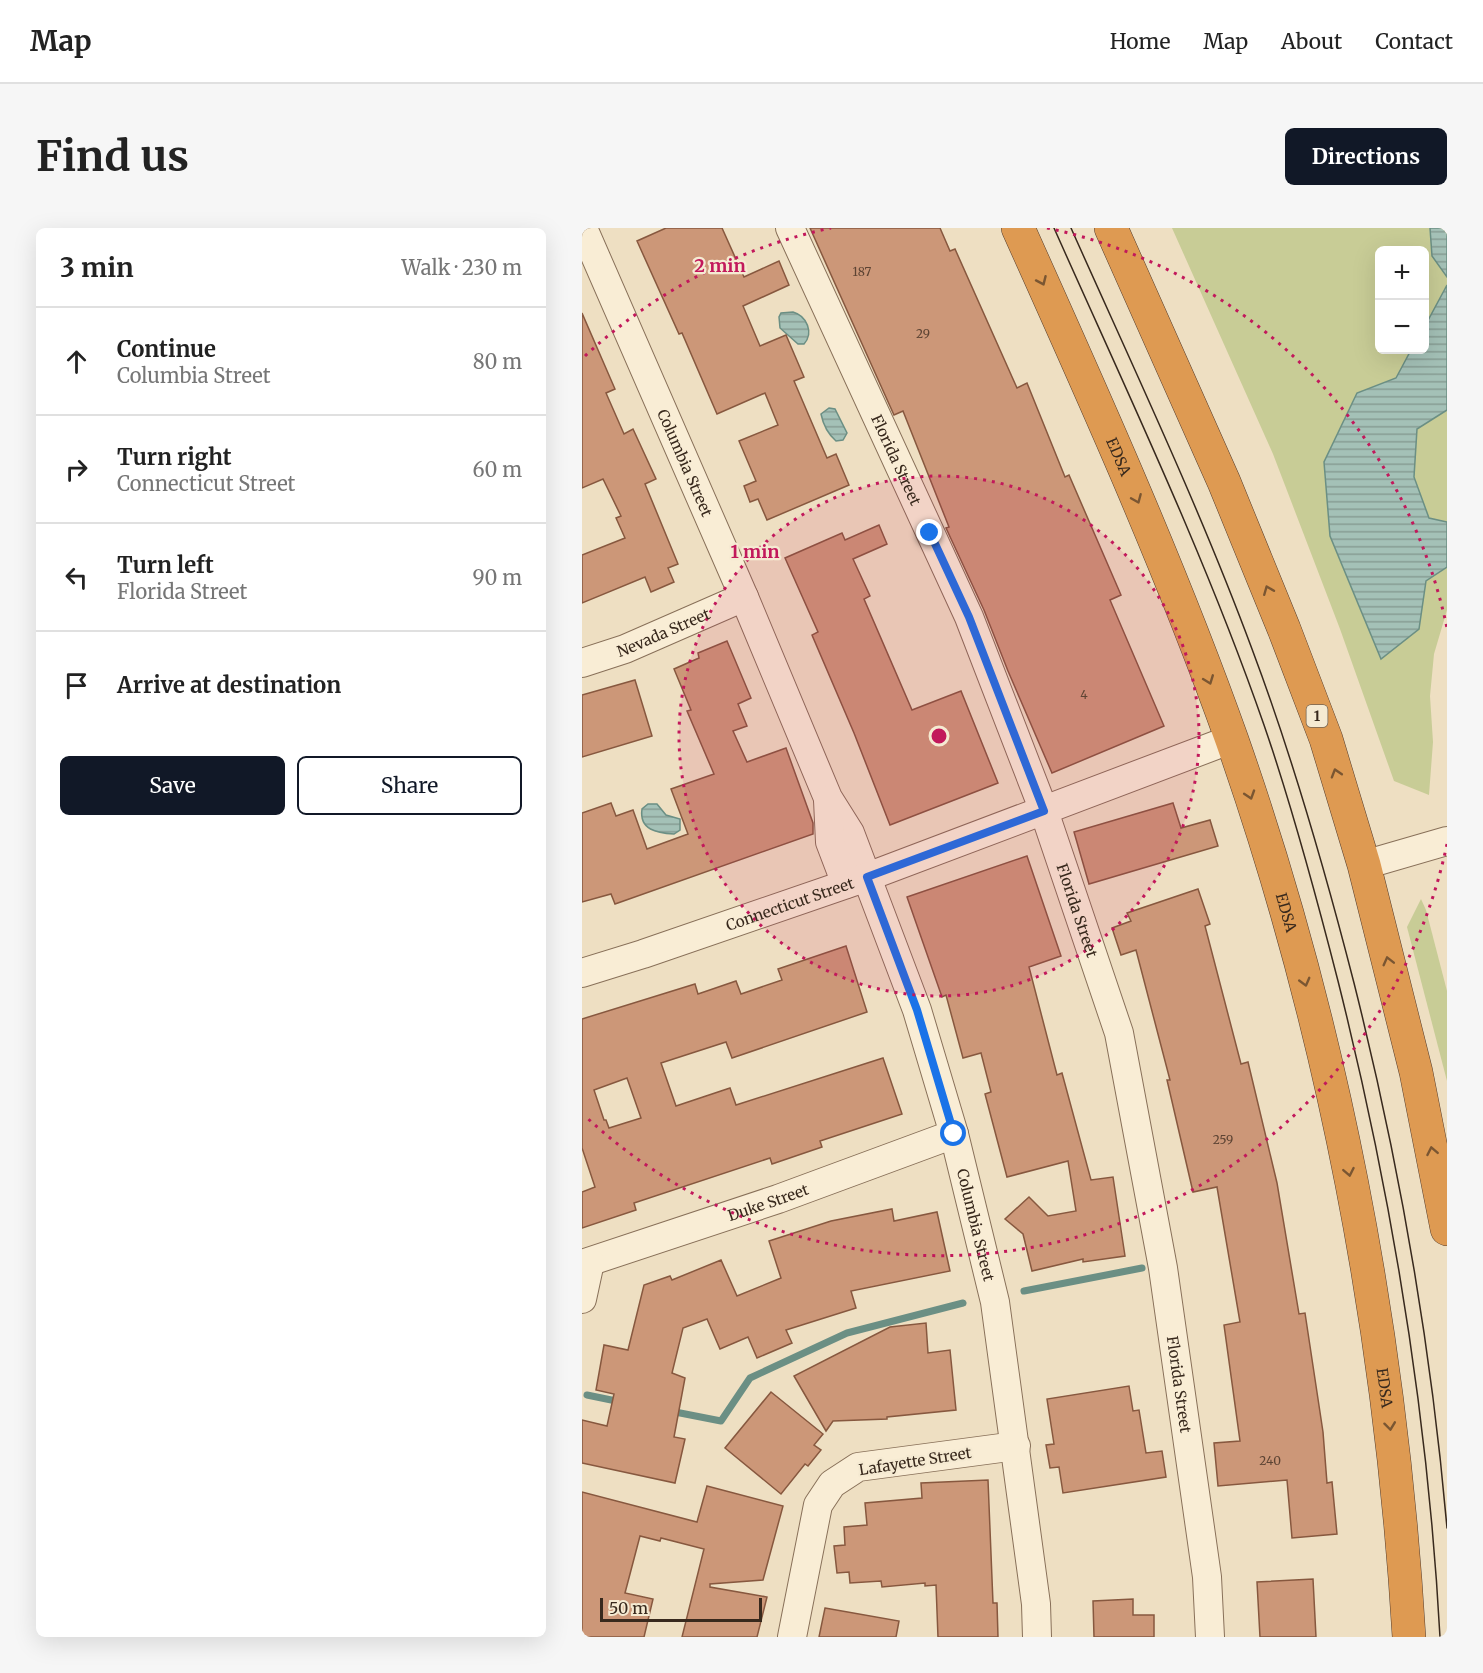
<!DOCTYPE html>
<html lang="en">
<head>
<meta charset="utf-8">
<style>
	body { margin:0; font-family:Merriweather,serif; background:#f6f6f6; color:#222 }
	.controls { position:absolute; right:18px; top:18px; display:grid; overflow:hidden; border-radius:9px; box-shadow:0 6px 24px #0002 }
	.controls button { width:54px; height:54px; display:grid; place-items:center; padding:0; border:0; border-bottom:2px solid #e0e0e0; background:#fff; color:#222; font:30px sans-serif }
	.scale { position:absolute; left:18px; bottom:15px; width:162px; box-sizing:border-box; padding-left:6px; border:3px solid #38291d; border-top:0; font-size:16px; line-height:21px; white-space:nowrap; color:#38291d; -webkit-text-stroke:4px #f5ead2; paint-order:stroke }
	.stop { position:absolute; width:18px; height:18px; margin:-14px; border:4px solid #1a73e8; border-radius:50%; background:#fff }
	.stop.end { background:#1a73e8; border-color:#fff; box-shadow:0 2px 6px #0008 }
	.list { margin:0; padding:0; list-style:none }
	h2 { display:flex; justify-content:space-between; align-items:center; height:78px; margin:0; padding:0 24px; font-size:26px }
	h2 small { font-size:20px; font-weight:400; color:#767676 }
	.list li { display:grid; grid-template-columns:39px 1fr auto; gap:18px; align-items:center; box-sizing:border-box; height:108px; padding:0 24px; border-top:2px solid #e0e0e0 }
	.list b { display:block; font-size:22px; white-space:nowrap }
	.list p { margin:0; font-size:20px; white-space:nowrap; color:#767676 }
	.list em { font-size:20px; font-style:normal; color:#767676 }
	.actions { display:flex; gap:12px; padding:18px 24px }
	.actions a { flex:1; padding:14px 0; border:2px solid #111827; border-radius:9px; text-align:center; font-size:21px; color:#111827 }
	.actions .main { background:#111827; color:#fff }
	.icon { flex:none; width:33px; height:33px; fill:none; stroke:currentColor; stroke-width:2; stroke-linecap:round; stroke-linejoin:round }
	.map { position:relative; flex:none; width:865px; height:1409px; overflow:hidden; border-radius:9px }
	header { display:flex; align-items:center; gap:36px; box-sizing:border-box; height:84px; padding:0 30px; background:#fff; border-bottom:2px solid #e0e0e0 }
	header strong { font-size:28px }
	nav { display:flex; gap:33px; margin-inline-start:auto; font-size:21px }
	.intro { display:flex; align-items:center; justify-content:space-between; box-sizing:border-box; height:144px; padding:0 36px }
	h1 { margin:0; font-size:42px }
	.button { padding:15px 27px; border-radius:9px; background:#111827; color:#fff; font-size:21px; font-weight:700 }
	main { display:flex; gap:36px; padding:0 36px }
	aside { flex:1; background:#fff; border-radius:9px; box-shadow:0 6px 24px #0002 }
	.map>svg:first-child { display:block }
	.green { fill:#c8cc96; fill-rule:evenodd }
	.water { fill:url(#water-rules); stroke:#6b8f84; stroke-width:1.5 }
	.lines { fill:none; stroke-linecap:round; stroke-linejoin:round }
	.stream { stroke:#6b8f84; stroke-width:7 }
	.building { fill:#cc9778; stroke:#87583f; stroke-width:1.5; fill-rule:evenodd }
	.minor-casing { stroke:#887059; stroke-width:30 }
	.highway-casing { stroke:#563e2e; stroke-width:34 }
	.minor { stroke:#f9edd5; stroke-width:28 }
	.highway { stroke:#de9a52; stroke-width:33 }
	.tram { stroke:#38291d; stroke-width:1.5 }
	.oneway { stroke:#7a5632 }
	.route { stroke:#1a73e8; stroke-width:8 }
	.ring { fill:none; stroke:#c2185b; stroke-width:3; stroke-dasharray:3 6 }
	.labels { text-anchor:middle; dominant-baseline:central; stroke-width:4.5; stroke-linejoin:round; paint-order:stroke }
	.number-label { font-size:12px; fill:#5d4434 }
	.shield { fill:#f5ead2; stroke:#716353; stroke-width:1.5 }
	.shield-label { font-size:14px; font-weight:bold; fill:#38291d }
	.street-label { font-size:15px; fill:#38291d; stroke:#f5ead2 }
	.centre { fill:#c2185b; stroke:#f5ead2; stroke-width:3 }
	.ring-label { font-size:18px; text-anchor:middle; font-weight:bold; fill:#c2185b; stroke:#f5ead2; stroke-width:4.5; stroke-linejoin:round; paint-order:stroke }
</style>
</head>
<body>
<header>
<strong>Map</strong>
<nav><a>Home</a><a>Map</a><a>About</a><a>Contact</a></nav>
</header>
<div class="intro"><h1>Find us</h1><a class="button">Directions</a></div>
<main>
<aside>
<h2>3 min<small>Walk · 230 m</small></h2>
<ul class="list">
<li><svg class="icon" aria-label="ahead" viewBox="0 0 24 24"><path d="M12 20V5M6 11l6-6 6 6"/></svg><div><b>Continue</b><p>Columbia Street</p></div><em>80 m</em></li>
<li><svg class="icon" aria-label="right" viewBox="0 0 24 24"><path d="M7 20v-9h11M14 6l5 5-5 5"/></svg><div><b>Turn right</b><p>Connecticut Street</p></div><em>60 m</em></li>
<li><svg class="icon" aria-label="left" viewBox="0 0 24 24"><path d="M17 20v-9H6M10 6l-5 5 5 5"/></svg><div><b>Turn left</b><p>Florida Street</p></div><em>90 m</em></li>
<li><svg class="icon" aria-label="arrive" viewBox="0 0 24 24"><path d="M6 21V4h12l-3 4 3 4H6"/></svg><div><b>Arrive at destination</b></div></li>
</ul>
<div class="actions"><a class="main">Save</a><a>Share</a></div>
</aside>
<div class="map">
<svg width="865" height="1409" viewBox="0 0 865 1409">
	<defs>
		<pattern id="water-rules" width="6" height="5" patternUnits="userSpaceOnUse" patternTransform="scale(1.5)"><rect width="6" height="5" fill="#a4c1b7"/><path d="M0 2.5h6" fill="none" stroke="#879d94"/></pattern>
	</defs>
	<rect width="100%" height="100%" fill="#eedfc2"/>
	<g class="green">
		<path d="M590,0H865V382L852,426L848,468L851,514L847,567L812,553L758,401L691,226ZM798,22H842V122H798Z"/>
		<path d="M839,671L844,682L865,763V853L825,699Z"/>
	</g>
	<g class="water">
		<path d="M848,0H865V49L850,28Z"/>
		<path d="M865,57V182L835,201L832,249L847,290L865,294V339L844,353L837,401L799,431L748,308L742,234L775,165L814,150L829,122H842L843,98Z"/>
		<path d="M211,84C225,88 232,105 222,116H216L198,100L197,89L199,85Z"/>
		<path d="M247,180L253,181L265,205L261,212L254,213C246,206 241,196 239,186Z"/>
		<path d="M66,576H75L84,587L98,591V602L92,606C75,605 57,602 60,581Z"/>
	</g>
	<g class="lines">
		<g class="stream">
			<path d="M442,1063L560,1040"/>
			<path d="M5,1167L39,1174"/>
			<path d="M88,1183L139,1193L168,1150L265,1105L381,1075"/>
		</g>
	</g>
	<g class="building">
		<path d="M84,0H140L162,49L197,33L207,57L161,78L178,118L204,107L222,149L212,153L245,230L254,226L267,257L185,292L176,271L168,274L162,258L174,253L157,213L196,197L183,165L135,186L100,105L97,106L55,13Z"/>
		<path d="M228,0H358L368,23L373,21L435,160L445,155L483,249L487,247L539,367L528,372L582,498L470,545L426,443L402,382L364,300L367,299L321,183L312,187Z"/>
		<path d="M0,85L33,161L24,165L42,206L51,201L74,251L63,256L96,336L86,340L92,354L69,364L63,349L0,375V327L43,310L34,290L39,288L21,251L0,260Z"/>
		<path d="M297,297L305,316L271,331L288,368L282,371L330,482L379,463L416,555L308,597L272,505L230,407L236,404L203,330L260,305L263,312Z"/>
		<path d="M145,413L169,470L156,476L165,498L151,503L165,534L204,520L231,595V606L33,676L29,666L0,674V585L29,575L34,588L51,582L65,621L106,606L89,561L132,546L105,483L109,482L92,441L117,430L116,425Z"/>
		<path d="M53,452L70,508L0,529V467Z"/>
		<path d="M591,575L599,600L628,592L636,618L507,656L492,604Z"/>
		<path d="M445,628L479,728L447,739L475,847L480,845L509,952L531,949L543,1028L501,1034V1031L450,1043L441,1006L423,991L447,969L466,988L494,983L486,933L425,949L403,866L409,864L399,825L381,830L364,767L360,769L325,669Z"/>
		<path d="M616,661L628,696L623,698L659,836L666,834L695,955L717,1086L723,1085L741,1204L745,1255L750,1254L755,1306L710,1310L705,1252L636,1258L632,1215L658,1213L642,1097L658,1094L635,959L611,964L585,852H588L554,722L539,727L530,700L549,693L545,685Z"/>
		<path d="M264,718L285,784L150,830L144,814L79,835L94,878L148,860L154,877L301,830L320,886L238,913L240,919L190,936L188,930L52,975L54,982L0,1000V964L13,959L0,920V791L113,756L116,766L154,753L159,766L200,752L196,741ZM45,850L59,890L27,900L24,892H22L12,862Z"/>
		<path d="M310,981L312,993L355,984L368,1043L269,1063L274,1080L204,1102L210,1115L175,1130L166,1109L138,1121L125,1091L101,1100L90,1145L103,1150L92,1209L103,1211L93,1255L0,1235V1192L25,1198L32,1166L14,1162L22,1117L46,1122L62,1057L88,1048L90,1052L139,1032L155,1068L199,1050L187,1013L249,993Z"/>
		<path d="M344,1095L346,1125L368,1122L374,1182L305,1189V1191L251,1193L244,1203L212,1148L308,1099Z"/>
		<path d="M547,1158L551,1183L557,1182L564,1225L580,1223L584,1249L481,1265L477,1239L468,1240L464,1217L472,1216L465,1171Z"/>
		<path d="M189,1164L241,1206L232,1217L239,1222L226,1238L223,1236L199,1266L143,1220Z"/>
		<path d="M406,1252L411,1375H415L416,1409H356L354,1357L343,1358V1355L300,1359L299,1353L268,1355L267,1344L255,1345L252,1318L263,1317L262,1299L285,1297L283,1275L340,1270L339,1255Z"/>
		<path d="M125,1258L201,1278L181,1352L128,1356V1359L185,1369L175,1409H100L122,1321L79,1310L78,1313L58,1308L43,1365L71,1371L62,1409H0V1264L115,1294Z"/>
		<path d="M731,1351L734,1409H678L675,1354Z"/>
		<path d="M551,1371V1387H572V1409H512L511,1373Z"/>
		<path d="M243,1380L317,1393L314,1409H237Z"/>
	</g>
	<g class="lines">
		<defs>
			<g id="minor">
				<path id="s1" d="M1,0L162,369L246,570L268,605L335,782L372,906L413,1074L454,1376L455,1409"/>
				<path id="s2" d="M208,0L387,389L462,583L537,805L581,1040L625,1349L628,1409"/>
				<path id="s3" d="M0,435L43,421L162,369"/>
				<path d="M246,572L248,614L264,656"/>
				<path d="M782,637L865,613"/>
				<path id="s4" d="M0,745L61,726L285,649L650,511"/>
				<path id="s5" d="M0,1036L196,971L372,906"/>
				<path d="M0,1071L8,1034"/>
				<path d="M210,1409L236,1277L250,1256L276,1239L434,1218"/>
			</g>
			<g id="highway">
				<path id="s6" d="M436,0C512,169 588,338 650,512C751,800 809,1105 827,1409"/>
				<path d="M529,0L642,254L702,401L744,511L782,637L834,844L865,1001"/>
			</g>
		</defs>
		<use href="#minor" class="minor-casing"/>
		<use href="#highway" class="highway-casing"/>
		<use href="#minor" class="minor"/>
		<use href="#highway" class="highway"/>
		<g class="tram">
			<path d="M472,0C545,164 623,327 682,497C711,581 734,667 756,753C810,968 846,1187 858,1409"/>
			<path d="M489,0C551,139 617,278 670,421C711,530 743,642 772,755C817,934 849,1116 865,1300"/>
		</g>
	</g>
	<defs><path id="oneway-chevron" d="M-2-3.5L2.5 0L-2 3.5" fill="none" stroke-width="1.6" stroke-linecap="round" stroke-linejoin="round" transform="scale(1.5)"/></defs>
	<g class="oneway">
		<use href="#oneway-chevron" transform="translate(460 53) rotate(66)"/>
		<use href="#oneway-chevron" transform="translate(555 271) rotate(67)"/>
		<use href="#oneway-chevron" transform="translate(686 362) rotate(-112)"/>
		<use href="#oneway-chevron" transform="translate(627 452) rotate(69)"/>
		<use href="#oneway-chevron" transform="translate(754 545) rotate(-107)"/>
		<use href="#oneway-chevron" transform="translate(668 567) rotate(72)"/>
		<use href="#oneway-chevron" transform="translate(806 733) rotate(-104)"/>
		<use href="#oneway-chevron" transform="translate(723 754) rotate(75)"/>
		<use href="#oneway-chevron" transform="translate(850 923) rotate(-101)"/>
		<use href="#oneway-chevron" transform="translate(767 944) rotate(79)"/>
		<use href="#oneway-chevron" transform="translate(808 1198) rotate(83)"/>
	</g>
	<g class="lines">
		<path class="route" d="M348,305L387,389L462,583L285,649L335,782L372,906"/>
	</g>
	<circle cx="357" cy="508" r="260" fill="#c2185b" fill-opacity=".12"/>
	<g class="ring">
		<circle cx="357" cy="508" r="260"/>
		<path d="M865 616A519 519 0 0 1 3 888M3 128A519 519 0 0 1 249 0M465 0A519 519 0 0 1 865 400"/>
	</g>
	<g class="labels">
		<g class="number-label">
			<text x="280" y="43">187</text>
			<text x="341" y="105">29</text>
			<text x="502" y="466">4</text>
			<text x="641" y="911">259</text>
			<text x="688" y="1232">240</text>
		</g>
		<rect class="shield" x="724.5" y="477" width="21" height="22" rx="4.5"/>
		<g class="shield-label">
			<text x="735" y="488">1</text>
		</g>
		<g class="street-label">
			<text stroke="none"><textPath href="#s6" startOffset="250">EDSA</textPath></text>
			<text stroke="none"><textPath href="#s2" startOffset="255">Florida Street</textPath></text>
			<text stroke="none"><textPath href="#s1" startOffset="256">Columbia Street</textPath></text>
			<text stroke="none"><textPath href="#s3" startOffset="87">Nevada Street</textPath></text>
			<text stroke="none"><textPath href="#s4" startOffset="219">Connecticut Street</textPath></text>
			<text stroke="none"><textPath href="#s2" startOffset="741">Florida Street</textPath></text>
			<text stroke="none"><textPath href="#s6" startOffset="736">EDSA</textPath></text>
			<text stroke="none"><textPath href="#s5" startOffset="196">Duke Street</textPath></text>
			<text stroke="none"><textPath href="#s1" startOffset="1074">Columbia Street</textPath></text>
			<text stroke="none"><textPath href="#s2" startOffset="1227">Florida Street</textPath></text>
			<text stroke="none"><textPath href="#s6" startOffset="1222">EDSA</textPath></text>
			<text transform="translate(333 1233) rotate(-9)">Lafayette Street</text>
		</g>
	</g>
	<circle cx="357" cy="508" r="9" class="centre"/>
	<g class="ring-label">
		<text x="138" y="44">2 min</text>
		<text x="173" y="330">1 min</text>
	</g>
</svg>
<div class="controls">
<button>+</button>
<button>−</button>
</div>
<div class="scale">50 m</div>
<div class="stop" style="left:372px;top:906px"></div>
<div class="stop end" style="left:348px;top:305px"></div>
</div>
</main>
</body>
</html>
